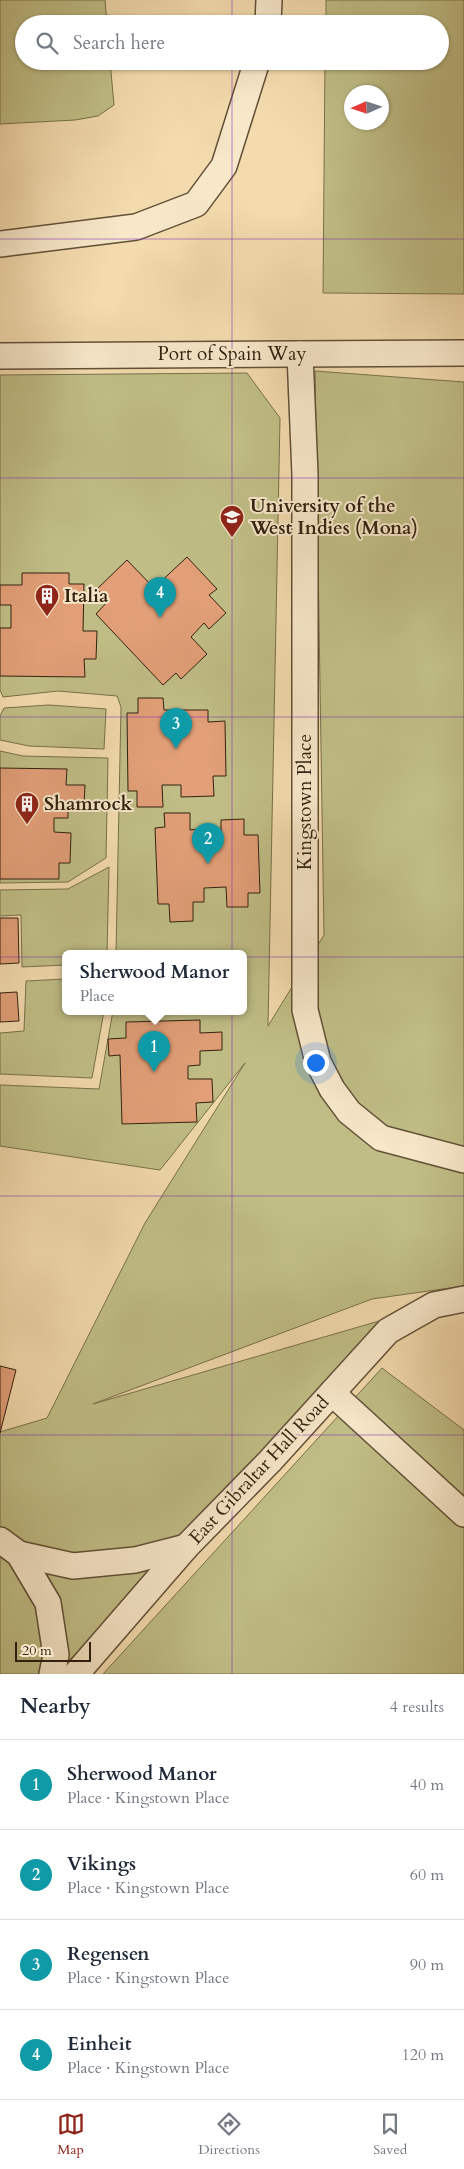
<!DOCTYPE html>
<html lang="en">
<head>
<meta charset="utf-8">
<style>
	body { margin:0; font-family:Cardo,serif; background:#f6f6f7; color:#1f2937 }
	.compass { position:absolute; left:344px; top:85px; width:45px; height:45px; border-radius:50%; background:#fff; box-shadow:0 1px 4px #0004; rotate:267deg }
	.scale { position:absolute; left:15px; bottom:12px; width:76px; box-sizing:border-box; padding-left:5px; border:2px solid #32210f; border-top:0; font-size:14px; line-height:18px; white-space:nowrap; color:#32210f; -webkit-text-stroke:4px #f7e8ca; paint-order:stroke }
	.you { position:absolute; left:315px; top:1062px; width:18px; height:18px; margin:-12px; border:4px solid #fff; border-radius:50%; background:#1a73e8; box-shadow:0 0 0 8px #1a73e833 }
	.badge { display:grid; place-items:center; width:32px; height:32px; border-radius:50%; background:#8f2418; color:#fff; font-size:16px; font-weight:700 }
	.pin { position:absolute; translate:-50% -41px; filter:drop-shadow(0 1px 2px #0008) }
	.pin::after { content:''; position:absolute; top:26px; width:18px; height:15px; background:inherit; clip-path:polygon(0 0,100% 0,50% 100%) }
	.popup { position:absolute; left:62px; top:950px; width:185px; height:65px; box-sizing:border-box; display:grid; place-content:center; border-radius:8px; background:#fff; filter:drop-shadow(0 1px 4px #0005); font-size:16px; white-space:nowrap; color:#747a83 }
	.popup b { font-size:19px; color:#1f2937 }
	.popup::after { content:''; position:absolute; left:50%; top:100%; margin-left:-10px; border:10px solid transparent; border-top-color:#fff }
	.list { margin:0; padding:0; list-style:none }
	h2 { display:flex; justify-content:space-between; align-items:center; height:65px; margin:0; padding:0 20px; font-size:21px }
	h2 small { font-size:16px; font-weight:400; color:#747a83 }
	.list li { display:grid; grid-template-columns:32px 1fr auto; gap:15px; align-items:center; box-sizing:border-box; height:90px; padding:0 20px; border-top:1px solid #e0e1e3 }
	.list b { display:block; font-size:19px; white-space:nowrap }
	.list p { margin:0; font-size:16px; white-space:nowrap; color:#747a83 }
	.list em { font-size:16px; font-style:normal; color:#747a83 }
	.icon { flex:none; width:28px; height:28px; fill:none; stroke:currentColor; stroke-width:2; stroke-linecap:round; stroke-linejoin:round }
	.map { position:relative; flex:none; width:464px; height:1674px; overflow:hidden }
	.search { position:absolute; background:#fff; box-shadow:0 1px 4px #0004; left:15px; right:15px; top:15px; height:55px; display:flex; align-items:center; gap:12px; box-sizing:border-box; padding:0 18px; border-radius:28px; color:#747a83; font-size:19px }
	.sheet { height:425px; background:#fff }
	nav { display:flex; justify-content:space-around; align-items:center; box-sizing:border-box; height:70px; border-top:1px solid #e0e1e3; background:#fff; font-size:14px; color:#747a83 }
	nav a { display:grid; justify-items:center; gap:2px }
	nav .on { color:#8f2418 }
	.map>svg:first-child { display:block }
	.green { fill:#c0be86; stroke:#79704a; fill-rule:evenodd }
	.building { fill:#e29f78; stroke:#32210f }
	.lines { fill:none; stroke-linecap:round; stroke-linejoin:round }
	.minor-casing { stroke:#625037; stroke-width:28 }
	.minor { stroke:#f7e8ca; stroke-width:25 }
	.grid { fill:none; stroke:#7b2cbf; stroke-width:1; stroke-opacity:0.55 }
	.labels { text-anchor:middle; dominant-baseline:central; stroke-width:4; stroke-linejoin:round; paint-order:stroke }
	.street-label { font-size:19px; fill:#32210f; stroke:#f7e8ca }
	.poi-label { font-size:19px; font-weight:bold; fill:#32210f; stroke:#f7e8ca; text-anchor:start }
</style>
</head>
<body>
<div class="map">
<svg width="464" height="1674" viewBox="0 0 464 1674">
	<rect width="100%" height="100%" fill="#f3dbae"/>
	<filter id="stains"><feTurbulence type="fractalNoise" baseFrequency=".004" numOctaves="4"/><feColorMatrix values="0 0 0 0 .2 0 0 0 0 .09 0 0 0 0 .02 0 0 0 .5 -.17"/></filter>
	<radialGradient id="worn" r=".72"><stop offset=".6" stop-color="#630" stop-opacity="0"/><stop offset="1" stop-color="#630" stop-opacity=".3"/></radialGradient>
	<g class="green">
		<path d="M0,0H105L107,24H24V61H110L114,105L98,116L75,120L0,124Z"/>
		<path d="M326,0H464V294L323,293L325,61H440V24H326ZM352,92H382V122H352Z"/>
		<path d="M315,371L464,382V1286L372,1299L93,1404L386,1319L359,1345L57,1674H0V1432L47,1418L145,1223L245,1063L160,1170L0,1146V1085L99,1089L113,1011H243V953H116L121,707L117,696L58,691L3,697L0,690V375L247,373L280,418L268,1026L324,935Z"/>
		<path d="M49,705L106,709L104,749L29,746L0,740V716L4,708Z"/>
		<path d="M0,751L23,756L108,758L106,858L68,882L0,883Z"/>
		<path d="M109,867L107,953H65V965L22,967L21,915L0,916V890L68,889Z"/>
		<path d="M65,979V1011H104L92,1078L0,1074V1033L24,1031L26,981Z"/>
		<path d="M382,1368L464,1430V1674H103Z"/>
	</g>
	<g class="building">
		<path d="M187,557L217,589L209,595L226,613L209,629L204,623L191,637L207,654L181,679L176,673L163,685L96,614L108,601L97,589L127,560L154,588Z"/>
		<path d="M22,573H69V584H84L83,631H97L96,659H84L85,677L0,676V628H11V605H0V585H22Z"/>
		<path d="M138,698H163L164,710H208V722L225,721L226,776H213L214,796L181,797V785H162L163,807H137V791H128L127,713H138Z"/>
		<path d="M0,768L67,769L66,785H85L84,805H68V818H54V832L71,833L70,863H59V879H0Z"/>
		<path d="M164,813H190V830L199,829V840L221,839V820L244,819V835H258L260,893H248V907H227L226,887L204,888V902H193V921L170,922L169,904H158L155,828L165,827Z"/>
		<path d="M0,918H18L19,963L0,964Z"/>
		<path d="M17,992L19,1021L0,1022V993Z"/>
		<path d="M200,1020V1033L222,1032V1050L200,1051V1065L188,1066V1079H212L213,1102L196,1103L197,1122L122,1124L120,1055L109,1056L108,1039L126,1038V1022Z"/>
		<path d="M0,1366L16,1370L0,1433Z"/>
	</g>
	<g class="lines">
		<defs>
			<g id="minor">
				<path d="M268,24L269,0"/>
				<path d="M0,244L136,227L196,204L224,166L257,61"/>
				<path d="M300,354L305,475V1010L318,1062L332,1089L349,1112L381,1138L464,1160"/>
				<path d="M0,356L464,353"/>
				<path d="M332,1393L464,1514"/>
				<path d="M0,1540L19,1554L48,1603L56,1655L52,1674"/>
				<path d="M19,1554L73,1566L135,1560L186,1547"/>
				<path d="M76,1674L186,1547L270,1461L388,1331L434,1305L464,1299"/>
			</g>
		</defs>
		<use href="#minor" class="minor-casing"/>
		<use href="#minor" class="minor"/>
	</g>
	<path class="grid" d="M232,0V24M232,61V1674M0,239H464M0,478H464M0,717H464M0,957H464M0,1196H464M0,1435H464"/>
	<defs>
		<symbol id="university-pin" viewBox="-11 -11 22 30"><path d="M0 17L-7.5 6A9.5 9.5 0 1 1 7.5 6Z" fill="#8f2418" stroke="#f7e8ca"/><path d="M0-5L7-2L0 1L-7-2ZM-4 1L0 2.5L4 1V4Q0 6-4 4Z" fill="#fff"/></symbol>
		<symbol id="building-pin" viewBox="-11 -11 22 30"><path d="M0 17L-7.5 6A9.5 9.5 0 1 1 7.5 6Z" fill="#8f2418" stroke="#f7e8ca"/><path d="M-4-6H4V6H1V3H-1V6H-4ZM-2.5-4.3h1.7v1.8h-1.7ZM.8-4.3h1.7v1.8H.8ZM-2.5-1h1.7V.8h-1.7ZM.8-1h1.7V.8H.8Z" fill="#fff"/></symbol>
	</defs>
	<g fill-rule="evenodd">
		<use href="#university-pin" x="218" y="503" width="28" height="38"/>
		<use href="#building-pin" x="33" y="582" width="28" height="38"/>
		<use href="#building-pin" x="13" y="790" width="28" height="38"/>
	</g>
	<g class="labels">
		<g class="street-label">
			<text x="232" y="354">Port of Spain Way</text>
			<text transform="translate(305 802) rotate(-90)">Kingstown Place</text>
			<text transform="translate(259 1470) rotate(-47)">East Gibraltar Hall Road</text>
		</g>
		<g class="poi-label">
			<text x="250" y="506">University of the<tspan x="250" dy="22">West Indies (Mona)</tspan></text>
			<text x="64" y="596">Italia</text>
			<text x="44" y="804">Shamrock</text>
		</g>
	</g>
	<rect width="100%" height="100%" filter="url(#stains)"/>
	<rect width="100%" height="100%" fill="url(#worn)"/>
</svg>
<svg class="compass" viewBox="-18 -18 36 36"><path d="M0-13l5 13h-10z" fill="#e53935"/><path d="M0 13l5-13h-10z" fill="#747a83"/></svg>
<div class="scale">20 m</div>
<div class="you"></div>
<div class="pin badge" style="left:154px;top:1072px;background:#0f9aa8">1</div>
<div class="popup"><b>Sherwood Manor</b>Place</div>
<div class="pin badge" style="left:208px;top:864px;background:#0f9aa8">2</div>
<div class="pin badge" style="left:176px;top:749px;background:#0f9aa8">3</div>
<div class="pin badge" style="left:160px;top:618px;background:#0f9aa8">4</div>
<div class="search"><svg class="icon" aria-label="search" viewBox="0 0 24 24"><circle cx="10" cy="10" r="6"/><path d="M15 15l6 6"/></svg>Search here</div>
</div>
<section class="sheet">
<h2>Nearby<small>4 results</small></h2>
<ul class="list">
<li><span class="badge" style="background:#0f9aa8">1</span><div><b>Sherwood Manor</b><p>Place · Kingstown Place</p></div><em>40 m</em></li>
<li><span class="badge" style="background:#0f9aa8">2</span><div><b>Vikings</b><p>Place · Kingstown Place</p></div><em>60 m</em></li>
<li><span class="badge" style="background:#0f9aa8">3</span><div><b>Regensen</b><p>Place · Kingstown Place</p></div><em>90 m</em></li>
<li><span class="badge" style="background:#0f9aa8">4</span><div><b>Einheit</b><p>Place · Kingstown Place</p></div><em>120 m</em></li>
</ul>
</section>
<nav>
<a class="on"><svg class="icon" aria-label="map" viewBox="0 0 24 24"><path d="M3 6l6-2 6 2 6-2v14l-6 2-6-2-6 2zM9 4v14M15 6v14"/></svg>Map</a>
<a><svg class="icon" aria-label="directions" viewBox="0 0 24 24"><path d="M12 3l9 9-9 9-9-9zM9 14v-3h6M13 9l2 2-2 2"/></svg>Directions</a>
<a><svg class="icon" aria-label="saved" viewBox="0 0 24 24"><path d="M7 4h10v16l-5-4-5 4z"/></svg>Saved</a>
</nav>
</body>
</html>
